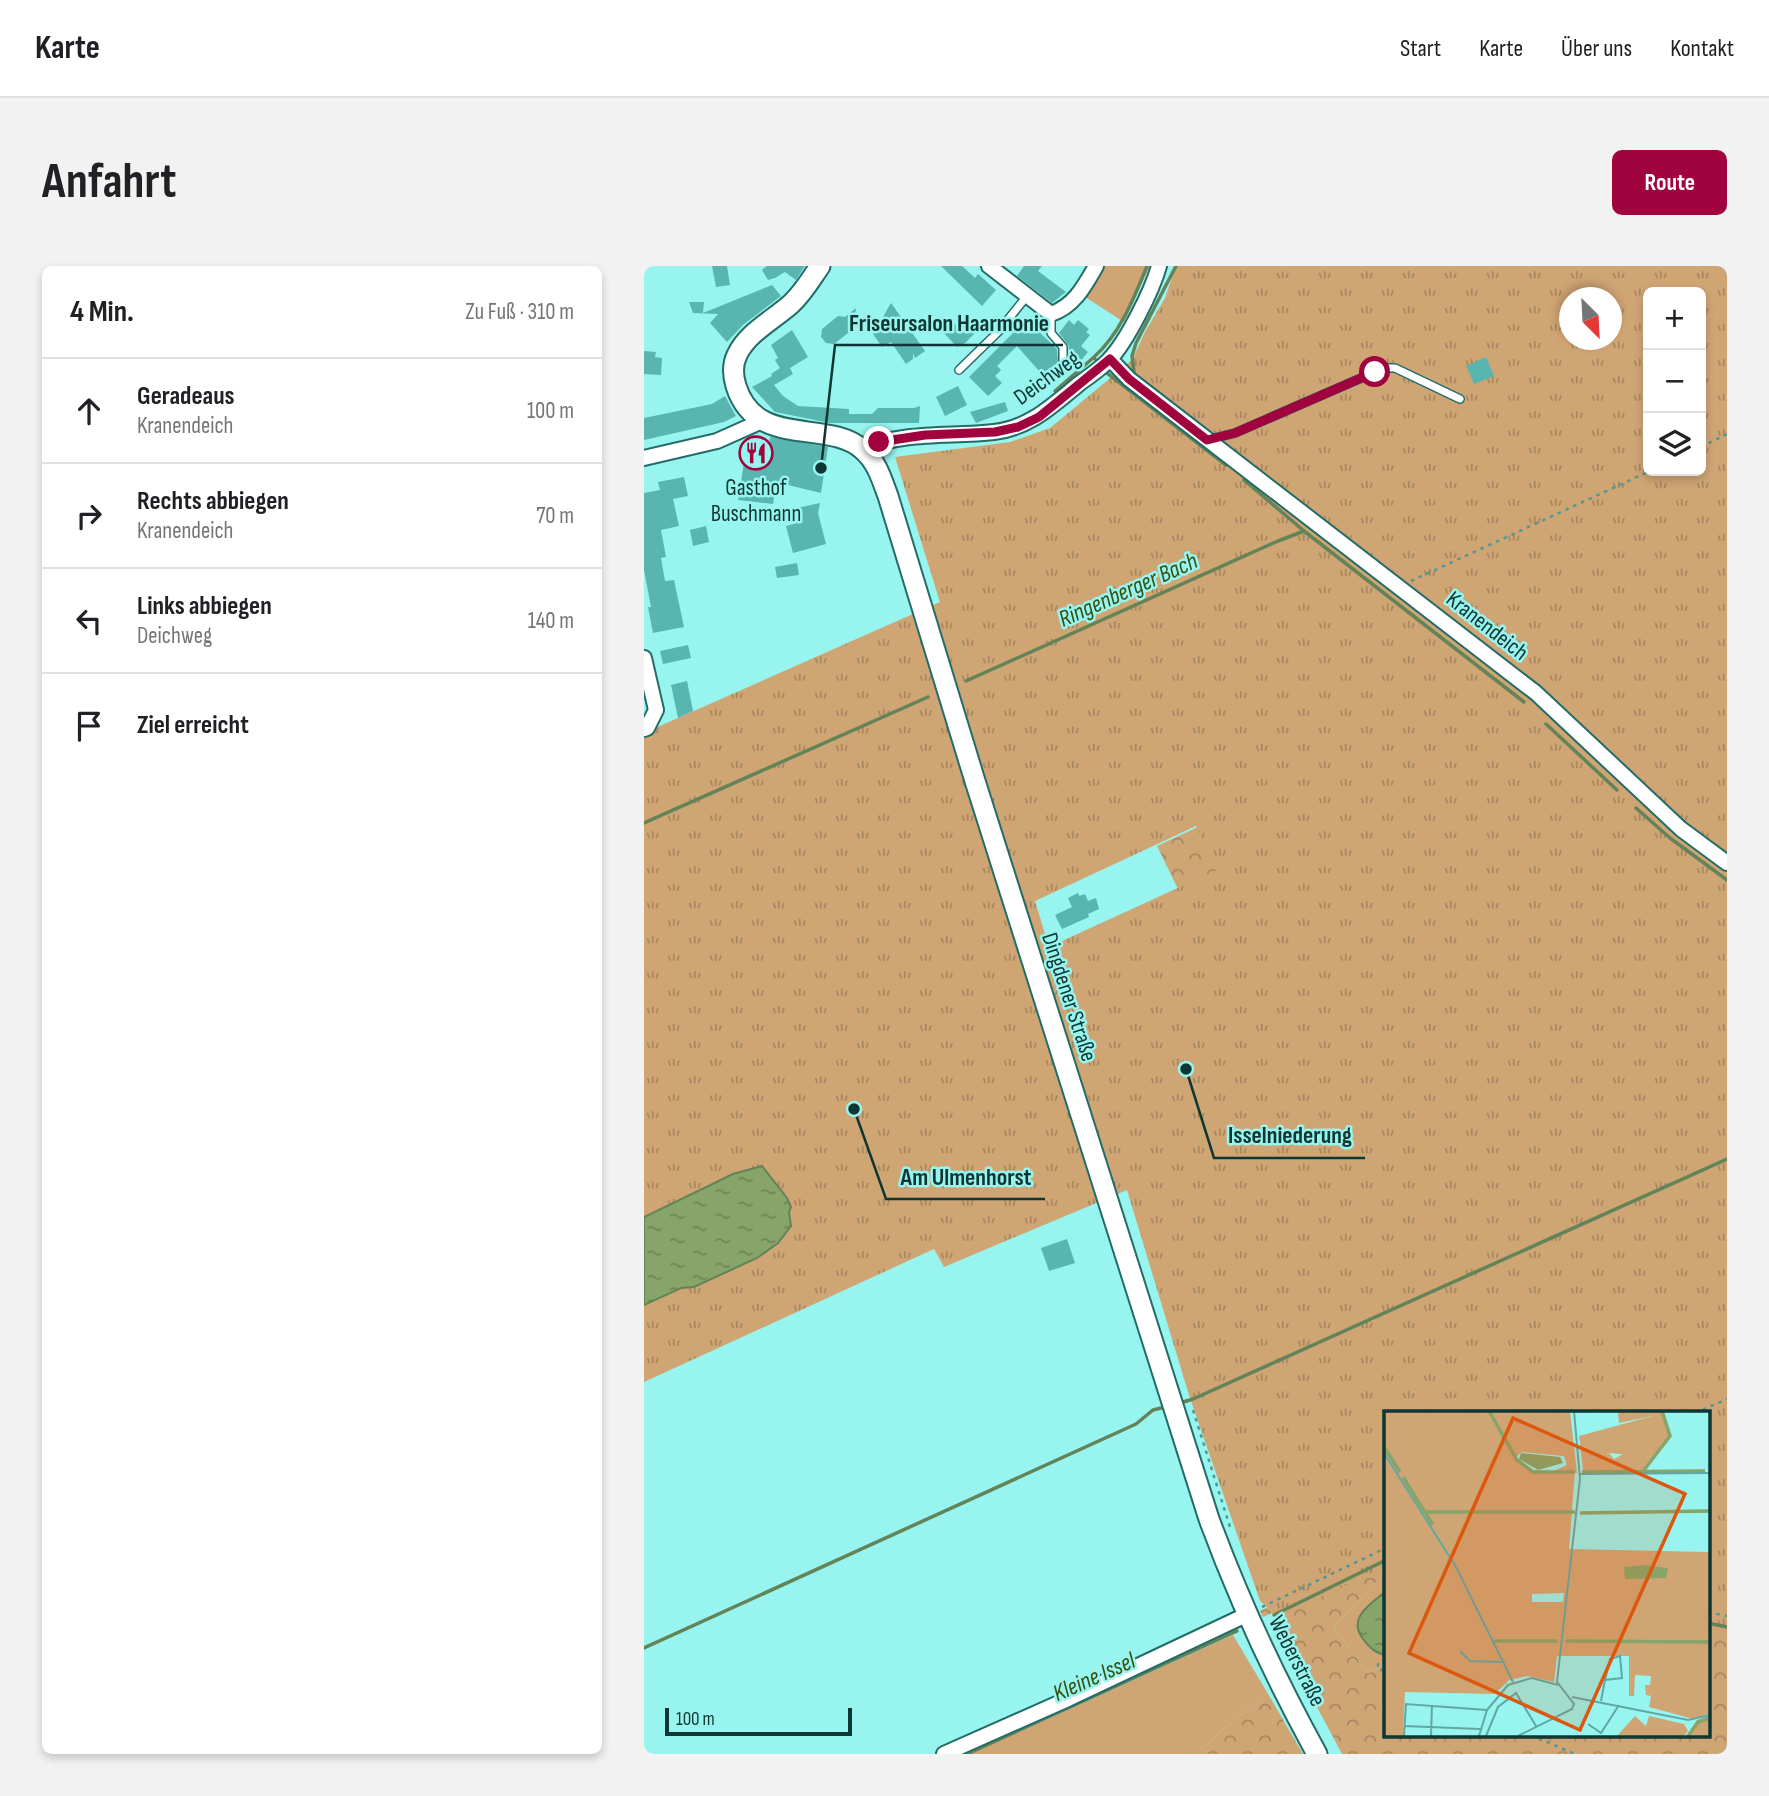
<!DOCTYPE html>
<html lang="de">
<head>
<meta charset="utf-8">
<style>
	body { margin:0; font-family:"Sofia Sans Condensed",sans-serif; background:#f2f2f2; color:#202124 }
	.controls { position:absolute; right:21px; top:21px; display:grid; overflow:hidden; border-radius:10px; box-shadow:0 4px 10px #0003 }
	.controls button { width:63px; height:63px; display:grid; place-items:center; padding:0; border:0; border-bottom:2px solid #e0e0e0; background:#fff; color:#202124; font:35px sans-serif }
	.compass { position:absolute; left:915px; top:21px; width:63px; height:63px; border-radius:50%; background:#fff; box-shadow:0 4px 10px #0003; rotate:156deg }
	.scale { position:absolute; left:21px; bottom:18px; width:187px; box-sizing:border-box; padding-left:7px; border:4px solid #0e3734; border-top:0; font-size:19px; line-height:24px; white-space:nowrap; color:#0e3734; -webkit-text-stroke:5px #98f4ee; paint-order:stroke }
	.stop { position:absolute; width:21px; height:21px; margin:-16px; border:5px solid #a1033f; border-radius:50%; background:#fff }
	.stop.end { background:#a1033f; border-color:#fff; box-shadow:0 2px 7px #0008 }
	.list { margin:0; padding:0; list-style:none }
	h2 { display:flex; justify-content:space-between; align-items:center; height:91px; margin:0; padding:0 28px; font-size:30px }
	h2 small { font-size:23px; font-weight:400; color:#757577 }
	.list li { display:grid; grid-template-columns:46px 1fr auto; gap:21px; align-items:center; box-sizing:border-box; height:105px; padding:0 28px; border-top:2px solid #e0e0e0 }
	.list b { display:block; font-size:26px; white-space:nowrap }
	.list p { margin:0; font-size:23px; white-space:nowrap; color:#757577 }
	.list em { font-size:23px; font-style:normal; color:#757577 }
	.icon { flex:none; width:38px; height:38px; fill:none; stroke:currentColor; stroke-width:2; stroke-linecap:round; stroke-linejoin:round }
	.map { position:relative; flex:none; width:1083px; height:1488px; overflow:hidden; border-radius:10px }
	header { display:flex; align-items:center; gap:42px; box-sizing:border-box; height:98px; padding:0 35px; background:#fff; border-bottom:2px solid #e0e0e0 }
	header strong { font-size:33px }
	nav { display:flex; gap:38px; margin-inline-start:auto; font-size:24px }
	.intro { display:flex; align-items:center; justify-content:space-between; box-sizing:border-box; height:168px; padding:0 42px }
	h1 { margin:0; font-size:49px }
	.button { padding:18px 32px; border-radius:10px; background:#a1033f; color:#fff; font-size:24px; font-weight:700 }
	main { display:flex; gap:42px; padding:0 42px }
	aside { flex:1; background:#fff; border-radius:10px; box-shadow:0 4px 10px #0003 }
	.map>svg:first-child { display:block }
	.green { fill:#d0a574 }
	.forest { fill:url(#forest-crowns) }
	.park { fill:url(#park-tufts); fill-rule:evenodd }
	.water { fill:url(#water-ripples); stroke:#638359; stroke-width:2 }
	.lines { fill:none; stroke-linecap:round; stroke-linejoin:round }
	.stream { stroke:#638359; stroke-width:3.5 }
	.building { fill:#59b5af }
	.service-casing { stroke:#236c68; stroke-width:10 }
	.minor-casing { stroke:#236c68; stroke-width:18 }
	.secondary-casing { stroke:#236c68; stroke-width:23 }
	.path { stroke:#549792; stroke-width:2.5; stroke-dasharray:3.5 5; stroke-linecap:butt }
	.service { stroke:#fff; stroke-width:7 }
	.minor { stroke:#fff; stroke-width:14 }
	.secondary { stroke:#fff; stroke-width:19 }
	.route { stroke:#a1033f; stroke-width:9 }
	.labels { text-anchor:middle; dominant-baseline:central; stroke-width:5; stroke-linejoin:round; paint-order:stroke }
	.street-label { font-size:23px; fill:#0e3734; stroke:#98f4ee }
	.poi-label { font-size:23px; fill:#0e3734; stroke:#98f4ee }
	.water-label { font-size:24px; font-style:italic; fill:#355010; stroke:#98f4ee }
	.inset-river { fill:none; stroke:#87a469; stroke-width:3.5 }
	.inset-road { fill:none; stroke:#61a8a4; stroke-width:2 }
	.view { fill:#dd570e; fill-opacity:0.15; stroke:#dd570e; stroke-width:3.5 }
	.inset-edge { fill:none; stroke:#0e3734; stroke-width:3.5 }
	.leader { fill:none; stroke:#0e3734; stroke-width:2.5 }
	.callout-dot { fill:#0e3734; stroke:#98f4ee; stroke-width:2.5 }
	.callout-label { font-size:24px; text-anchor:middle; font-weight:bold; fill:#0e3734; stroke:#98f4ee; stroke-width:5; stroke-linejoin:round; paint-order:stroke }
</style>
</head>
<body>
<header>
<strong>Karte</strong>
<nav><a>Start</a><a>Karte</a><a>Über uns</a><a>Kontakt</a></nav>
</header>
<div class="intro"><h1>Anfahrt</h1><a class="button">Route</a></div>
<main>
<aside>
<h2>4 Min.<small>Zu Fuß · 310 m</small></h2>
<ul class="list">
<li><svg class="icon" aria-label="ahead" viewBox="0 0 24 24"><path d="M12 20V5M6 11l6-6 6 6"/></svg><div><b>Geradeaus</b><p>Kranendeich</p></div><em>100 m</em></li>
<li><svg class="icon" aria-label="right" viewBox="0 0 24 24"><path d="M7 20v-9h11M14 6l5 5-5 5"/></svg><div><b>Rechts abbiegen</b><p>Kranendeich</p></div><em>70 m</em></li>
<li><svg class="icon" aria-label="left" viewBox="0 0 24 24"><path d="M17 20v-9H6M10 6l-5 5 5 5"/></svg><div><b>Links abbiegen</b><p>Deichweg</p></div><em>140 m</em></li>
<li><svg class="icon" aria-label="arrive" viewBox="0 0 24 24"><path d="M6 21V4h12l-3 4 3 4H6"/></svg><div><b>Ziel erreicht</b></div></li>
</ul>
</aside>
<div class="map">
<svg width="1083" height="1488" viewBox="0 0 1083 1488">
	<defs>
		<pattern id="forest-crowns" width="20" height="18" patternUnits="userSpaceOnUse" patternTransform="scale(1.75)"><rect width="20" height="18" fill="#d0a574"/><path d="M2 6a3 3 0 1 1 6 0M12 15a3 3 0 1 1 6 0" fill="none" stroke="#a78760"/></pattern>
		<pattern id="park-tufts" width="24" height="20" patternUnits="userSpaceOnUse" patternTransform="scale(1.75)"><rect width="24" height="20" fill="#d0a574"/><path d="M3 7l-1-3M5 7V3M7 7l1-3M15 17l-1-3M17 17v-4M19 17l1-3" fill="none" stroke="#a78760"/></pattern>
		<pattern id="water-ripples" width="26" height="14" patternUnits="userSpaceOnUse" patternTransform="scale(1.75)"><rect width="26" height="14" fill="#87a469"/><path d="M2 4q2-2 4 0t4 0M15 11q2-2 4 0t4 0" fill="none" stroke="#6d8657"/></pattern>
	</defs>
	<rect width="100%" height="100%" fill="#98f4ee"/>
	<g class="green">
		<path d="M457,0H506L480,56L438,29Z"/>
		<path d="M742,1305V1325L720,1343L732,1387L742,1389V1401L724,1407L690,1361Z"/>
		<path d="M589,1369L623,1426L551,1488H326Z"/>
	</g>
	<g class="forest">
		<path d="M627,527L648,570L534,623L513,580Z"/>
		<path d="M742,1285V1305L690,1361L724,1407L742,1401V1469H1064V1350L1083,1355V1488H698L631,1362L632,1351L628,1347L619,1351L616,1345Z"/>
		<path d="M623,1426L659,1488H551Z"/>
	</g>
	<path class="park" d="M532,0H1083V1365L1064,1360V1147H742V1301L633,1351L616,1335L545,1129L483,924L300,1001L290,983L0,1116V467L296,336L251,191L366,176L406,162L488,94L501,66L521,32ZM1004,26H1057V205H1004ZM926,32H968V74H926ZM552,560L573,604L405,681L391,635Z"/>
	<g class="water">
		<path d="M118,900L143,932L147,941L145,946L147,960L134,977L113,992L50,1021L37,1022L0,1039V951L89,908Z"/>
		<path d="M742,1325V1389C731,1387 726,1382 719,1373C703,1352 726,1338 742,1325Z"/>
	</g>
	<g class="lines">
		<g class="stream">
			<path d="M451,93L450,91C476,68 490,32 503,0"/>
			<path d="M490,106L488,90L492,77L532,0"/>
			<path d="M463,107L582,199"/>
			<path d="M411,125L449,92"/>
			<path d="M600,214L660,265L880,436"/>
			<path d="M322,415L634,275L660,265"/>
			<path d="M902,458L973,524"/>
			<path d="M992,542L1026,572L1083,614"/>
			<path d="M0,557L284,431"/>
			<path d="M536,1137L549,1133L1083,893"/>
			<path d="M630,1349L742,1294"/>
			<path d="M1064,1357L1083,1361"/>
			<path d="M0,1382L492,1158L509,1144L521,1141"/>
			<path d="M323,1488L593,1365"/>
		</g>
	</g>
	<g class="building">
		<path d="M68,0H83L86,19L72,21Z"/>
		<path d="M123,0H161L152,14L141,6L131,12L124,14L118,4Z"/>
		<path d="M297,0H318L331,12L334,8L352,24L338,40Z"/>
		<path d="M380,0H398L394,5L422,26L408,37L373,10Z"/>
		<path d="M128,19L137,30L99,59L83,76L66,57L74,48L49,47L45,36H60L59,47Z"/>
		<path d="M247,37L281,85L271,92L269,87V93L262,98L247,76L238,81L229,68Z"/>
		<path d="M212,42L209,63L190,78L182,77L177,71L178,63L194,50L201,51Z"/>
		<path d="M321,50L334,64L321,77L313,81L298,65L308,56L312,59Z"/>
		<path d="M384,52L395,61L393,64L413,83L414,98L418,100L423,99L411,114L397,103L395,105L373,80L353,100L357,104L351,110L358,117L344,130L325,111Z"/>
		<path d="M425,54L430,59L434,54L445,63L442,66L446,69L437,80L444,86L435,97L429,91L424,97L425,80L415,67Z"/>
		<path d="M148,64L164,91L146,102L149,108L130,119L139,130L154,140L205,143V148H228L234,142H270L276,140L275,157H186L131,146L108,121L128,110L127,108L136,102L131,94L134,92L127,79Z"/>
		<path d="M0,85L12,86L11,91L18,92L17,109L0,108Z"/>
		<path d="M842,91L850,110L830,118L822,100Z"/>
		<path d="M314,120L323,139L301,150L292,131Z"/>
		<path d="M81,130L92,150L80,156L0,174V152L68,138Z"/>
		<path d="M361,136L364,145L332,157L326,146Z"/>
		<path d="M126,171L184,181L177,227L136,217L135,225L131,224L129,238L94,234L102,184L125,180Z"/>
		<path d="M40,211L44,230L29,233L35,260L17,264L22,291L17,292L21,315L30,314L40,361L9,367L4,341H7L0,304V227L16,224L14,216Z"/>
		<path d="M176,237L174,247L182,278L149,287L142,260L157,256L153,242Z"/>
		<path d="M62,260L65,276L49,280L46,264Z"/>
		<path d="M153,297L155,309L133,312L131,301Z"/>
		<path d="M44,379L47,392L19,398L16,385Z"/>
		<path d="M43,415L49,445L34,452L27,419Z"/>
		<path d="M434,627L435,630L441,628L444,635L452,632L455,643L444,648L445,651L418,663L411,649L428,641L424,632Z"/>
		<path d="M423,973L431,997L405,1005L397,982Z"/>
	</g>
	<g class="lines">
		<defs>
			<g id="service">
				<path d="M407,48V67L419,81V94"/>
				<path d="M315,104L354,66L383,30"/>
				<path d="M563,174L591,167L740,102H751L816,133"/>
			</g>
			<g id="minor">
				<path d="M345,0L407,48C430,40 440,21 452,0"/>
				<path d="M466,93L485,113L892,427L1037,563L1083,597"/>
				<path d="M219,183C260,165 306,171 350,166C386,162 409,139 436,117C446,110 457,102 465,94C483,75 508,25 515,0"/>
				<path d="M0,192L73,175L118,155"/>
				<path d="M0,392L12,444L3,462L0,463"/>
				<path d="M300,1488L424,1433L602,1349"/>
			</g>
			<path id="secondary" d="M176,0C167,13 159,27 147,38C129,54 103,67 93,89C88,99 89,110 92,120C112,184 184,152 219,184C233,196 238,214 244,230L331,515L565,1253C596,1337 630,1410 673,1488"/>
		</defs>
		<use href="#service" class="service-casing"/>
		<use href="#minor" class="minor-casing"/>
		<use href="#secondary" class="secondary-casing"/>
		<g class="path">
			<path d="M1057,181L1083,168"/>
			<path d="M767,315L1006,205"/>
			<path d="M549,1144L586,1261"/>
			<path d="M1051,1147L1083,1133"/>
			<path d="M618,1341L742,1282"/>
			<path d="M1064,1346L1083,1350"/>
			<path d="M742,1394L735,1396L733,1402L742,1406"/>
			<path d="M887,1469L931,1488"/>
		</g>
		<use href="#service" class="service"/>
		<use href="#minor" class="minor"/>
		<use href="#secondary" class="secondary"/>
	</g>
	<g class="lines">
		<path class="route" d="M235,176L281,169L351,166L374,161L395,151L466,93L485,113L563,174L591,167L731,106"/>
	</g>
	<defs>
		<symbol id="restaurant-ring" viewBox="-11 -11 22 22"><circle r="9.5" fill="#98f4ee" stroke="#a1033f" stroke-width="1.5"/><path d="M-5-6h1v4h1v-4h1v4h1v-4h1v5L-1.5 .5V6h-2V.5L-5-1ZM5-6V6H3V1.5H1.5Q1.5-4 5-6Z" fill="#a1033f"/></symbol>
	</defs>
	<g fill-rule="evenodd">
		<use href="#restaurant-ring" x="93" y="168" width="38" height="38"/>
	</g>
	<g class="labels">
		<g class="street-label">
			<text transform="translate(403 112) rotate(-36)">Deichweg</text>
			<text transform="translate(843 360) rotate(38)">Kranendeich</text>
			<text transform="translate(425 731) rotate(72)">Dingdener Straße</text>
			<text transform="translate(653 1395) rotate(63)">Weberstraße</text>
		</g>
		<g class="poi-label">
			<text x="112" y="222">Gasthof<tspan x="112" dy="26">Buschmann</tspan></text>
		</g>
		<g class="water-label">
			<text transform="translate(484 324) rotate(-24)">Ringenberger Bach</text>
			<text transform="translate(450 1411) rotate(-24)">Kleine Issel</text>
		</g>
	</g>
	<g transform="translate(740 1145)">
		<rect width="326" height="326" fill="#98f4ee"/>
		<path d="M234,0H272L273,4L235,12ZM225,42L230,48L241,42L268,46L258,60H199L198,49ZM293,231H325V303L309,308L265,296L267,285L262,284L261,274H266L267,265L251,264L250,285H245V245ZM0,253L123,271L110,283L21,281L19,325H0ZM251,305L262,315L265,305L300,313L304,320L300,325H233Z" fill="#d0a574"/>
		<path d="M103,0H186L193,62L150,63L132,50ZM138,41L180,45L183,54L168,61H148L131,47ZM272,0H277L285,25L268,46L225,42L198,49L195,25L272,4ZM293,231H325V237H298L295,271Z" fill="#d0a574" fill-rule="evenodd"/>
		<path d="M0,0H105L133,48L149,61L191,60L185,138L325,141V231L294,232L293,245H173L170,271L143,265L125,269L111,282L0,280ZM180,182L179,191H148V183ZM325,305V325H303L313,309Z" fill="#d0a574" fill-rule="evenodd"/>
		<path d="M137,42L176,46L179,52L154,59L135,48ZM260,154L284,157L282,167L241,168L240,156Z" fill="#87a469"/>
		<path class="inset-river" d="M105,0L133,49L149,61H191M0,36L16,61M260,59L286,25L278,0M198,61L321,60M19,66L49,114M41,101H191M196,102L326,100M110,230H173M182,230L326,231M304,325L314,311L326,307"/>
		<path class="inset-road" d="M0,42L72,156L129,271M196,63L326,62M76,240L86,250L118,251M188,286L304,309L326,304M217,290L221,269L238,267L236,245L226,248L221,269M204,313L217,322L235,294M20,315L96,318M20,325L22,293L103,299M47,325L48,294M95,325L103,299L124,274L148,267L174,274M102,325L114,296L132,282L152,315M134,325L188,298L190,293L173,271L196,68L190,0"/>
		<path class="view" d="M129,7L301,83L196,319L25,242Z"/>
		<rect width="326" height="326" class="inset-edge"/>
	</g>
	<path class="leader" d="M177 202L191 79H419M542 803L570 892H721M210 843L242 933H401"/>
	<g class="callout-dot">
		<circle cx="177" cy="202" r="7"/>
		<circle cx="542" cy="803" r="7"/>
		<circle cx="210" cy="843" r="7"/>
	</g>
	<g class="callout-label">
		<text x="305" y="65">Friseursalon Haarmonie</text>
		<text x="646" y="877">Isselniederung</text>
		<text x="322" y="919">Am Ulmenhorst</text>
	</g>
</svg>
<div class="controls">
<button>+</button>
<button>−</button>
<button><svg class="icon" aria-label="layers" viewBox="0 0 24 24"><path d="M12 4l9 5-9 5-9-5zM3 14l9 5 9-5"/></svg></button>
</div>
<svg class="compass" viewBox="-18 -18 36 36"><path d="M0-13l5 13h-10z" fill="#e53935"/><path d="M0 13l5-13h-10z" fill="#757577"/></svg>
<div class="scale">100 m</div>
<div class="stop" style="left:731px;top:106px"></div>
<div class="stop end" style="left:235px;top:176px"></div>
</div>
</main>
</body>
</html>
